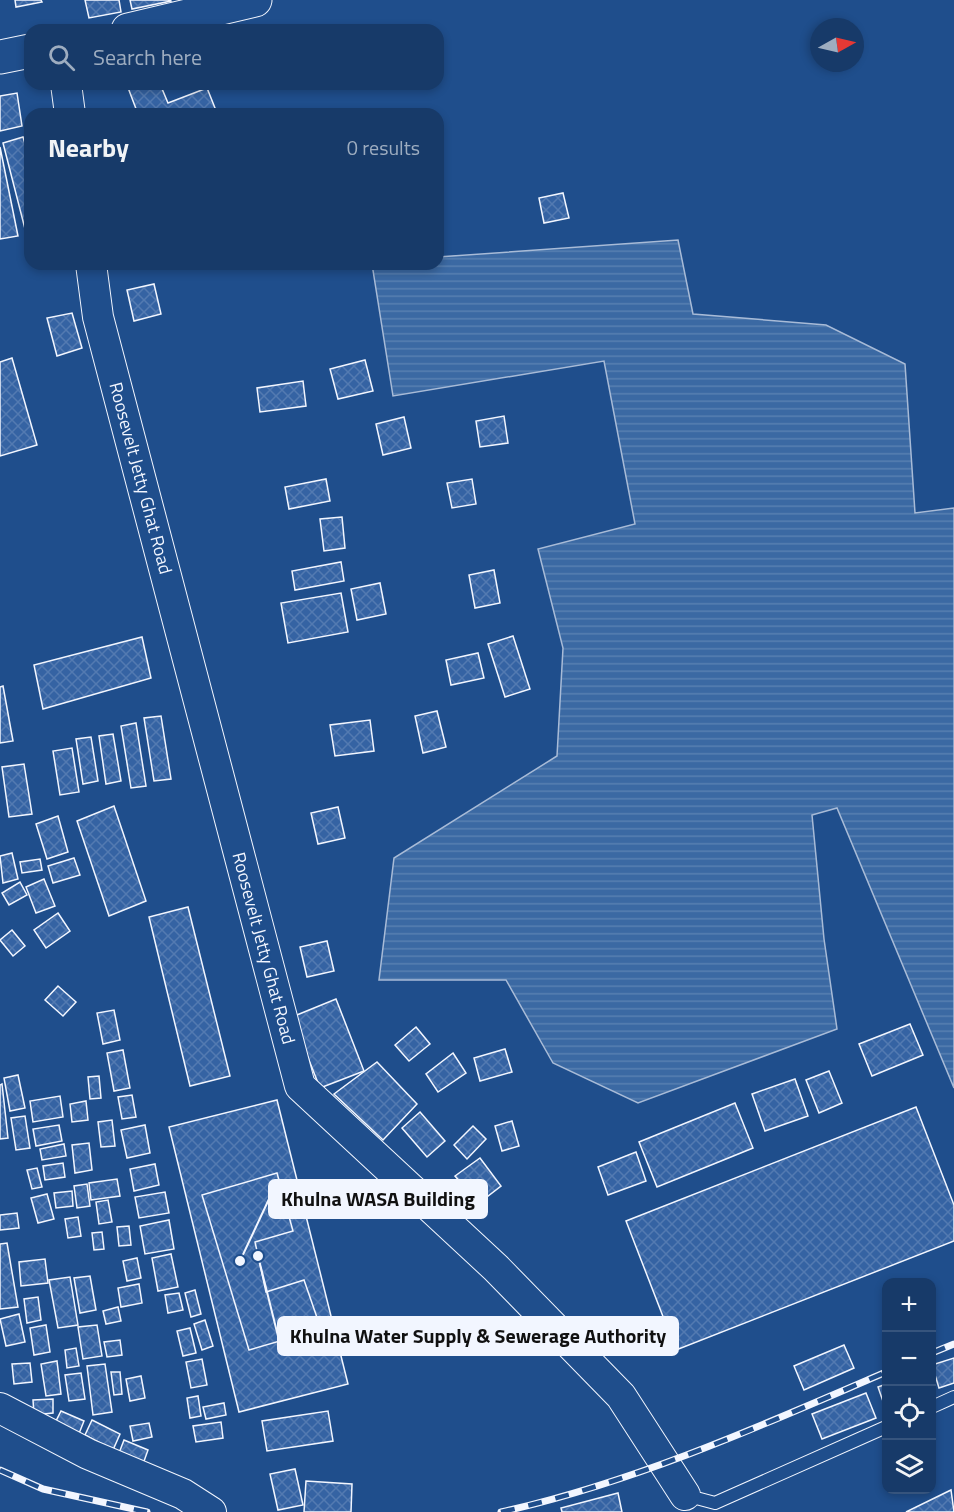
<!DOCTYPE html>
<html lang="en">
<head>
<meta charset="utf-8">
<style>
	body { margin:0; font-family:"Titillium Web",sans-serif; background:#20416f; color:#f1f3f6 }
	.controls { position:absolute; right:18px; bottom:18px; display:grid; overflow:hidden; border-radius:12px; box-shadow:0 3px 9px #0003 }
	.controls button { width:54px; height:54px; display:grid; place-items:center; padding:0; border:0; border-bottom:2px solid #36547d; background:#173a69; color:#f1f3f6; font:30px sans-serif }
	.compass { position:absolute; left:810px; top:18px; width:54px; height:54px; border-radius:50%; background:#173a69; box-shadow:0 3px 9px #0003; rotate:82deg }
	.list { margin:0; padding:0; list-style:none }
	h2 { display:flex; justify-content:space-between; align-items:center; height:78px; margin:0; padding:0 24px; font-size:26px }
	h2 small { font-size:20px; font-weight:400; color:#9eadc0 }
	.icon { flex:none; width:33px; height:33px; fill:none; stroke:currentColor; stroke-width:2; stroke-linecap:round; stroke-linejoin:round }
	.map { position:relative; flex:none; width:954px; height:1512px; overflow:hidden }
	.search { position:absolute; background:#173a69; box-shadow:0 3px 9px #0003; left:24px; top:24px; width:420px; height:66px; display:flex; align-items:center; gap:15px; box-sizing:border-box; padding:0 21px; border-radius:18px; color:#9eadc0; font-size:22px }
	.panel { position:absolute; background:#173a69; box-shadow:0 3px 9px #0003; left:24px; top:108px; width:420px; height:162px; border-radius:18px }
	.map>svg:first-child { display:block }
	.water { fill:url(#water-rules); stroke:#a8bbd7; stroke-width:1.5 }
	.building { fill:url(#building-cross-hatch); stroke:#f2f6ff; stroke-width:1.5 }
	.lines { fill:none; stroke-linecap:round; stroke-linejoin:round }
	.service-casing { stroke:#f2f6ff; stroke-width:14 }
	.tertiary-casing { stroke:#f2f6ff; stroke-width:32 }
	.secondary-casing { stroke:#f2f6ff; stroke-width:35 }
	.service { stroke:#1f4e8c; stroke-width:12 }
	.tertiary { stroke:#1f4e8c; stroke-width:30 }
	.secondary { stroke:#1f4e8c; stroke-width:33 }
	.rail-casing { stroke:#f2f6ff; stroke-width:7 }
	.rail { stroke:#1f4e8c; stroke-width:4.5; stroke-dasharray:14; stroke-linecap:butt }
	.labels { text-anchor:middle; dominant-baseline:central; stroke-width:4.5; stroke-linejoin:round; paint-order:stroke }
	.street-label { font-size:18px; fill:#f2f6ff; stroke:#1f4e8c }
	.leader { fill:none; stroke:#f2f6ff; stroke-width:2 }
	.callout-dot { fill:#f2f6ff; stroke:#1f4e8c; stroke-width:2 }
	.callout { fill:#f2f6ff; stroke:#f2f6ff; stroke-width:2 }
	.callout-label { font-size:20px; text-anchor:middle; font-weight:bold; fill:#111 }
</style>
</head>
<body>
<div class="map">
<svg width="954" height="1512" viewBox="0 0 954 1512">
	<defs>
		<pattern id="water-rules" width="6" height="5" patternUnits="userSpaceOnUse" patternTransform="scale(1.5)"><rect width="6" height="5" fill="#3b69a3"/><path d="M0 2.5h6" fill="none" stroke="#587fb1"/></pattern>
		<pattern id="building-cross-hatch" width="8" height="8" patternUnits="userSpaceOnUse" patternTransform="scale(1.5)"><rect width="8" height="8" fill="#3563a3"/><path d="M0 0l8 8M0 8l8-8" fill="none" stroke="#537ab1"/></pattern>
	</defs>
	<rect width="100%" height="100%" fill="#1f4e8c"/>
	<path class="water" d="M678,240L693,314L826,325L905,364L915,513L954,508V1088L837,808L812,815L824,939L837,1029L638,1103L553,1063L506,980H379L394,858L557,756L563,648L538,549L635,524L604,361L393,396L372,264H438V257Z"/>
	<g class="building">
		<path d="M15,0H41L42,2L16,7Z"/>
		<path d="M85,0H119L121,12L89,18Z"/>
		<path d="M130,0H170L171,1L132,9Z"/>
		<path d="M130,84H160L168,103L207,88L217,113L138,114L127,85Z"/>
		<path d="M17,93L22,126L0,131V96Z"/>
		<path d="M23,137L30,161V228L25,229L3,143Z"/>
		<path d="M0,147L18,236L0,239Z"/>
		<path d="M563,193L569,218L544,223L539,198Z"/>
		<path d="M154,284L161,314L134,321L127,290Z"/>
		<path d="M72,313L82,348L57,356L47,318Z"/>
		<path d="M12,358L37,445L0,456V362Z"/>
		<path d="M365,360L373,391L338,399L330,369Z"/>
		<path d="M303,381L306,406L260,412L257,388Z"/>
		<path d="M504,416L508,443L480,447L476,421Z"/>
		<path d="M404,417L411,448L383,455L376,424Z"/>
		<path d="M326,479L330,501L289,509L285,487Z"/>
		<path d="M472,479L476,504L452,508L447,483Z"/>
		<path d="M342,517L345,548L324,551L320,519Z"/>
		<path d="M341,562L344,581L295,590L292,571Z"/>
		<path d="M494,570L500,603L475,608L469,575Z"/>
		<path d="M380,583L386,614L357,620L351,589Z"/>
		<path d="M341,593L348,632L288,643L281,603Z"/>
		<path d="M513,636L530,689L505,697L488,644Z"/>
		<path d="M142,637L151,678L43,709L34,665Z"/>
		<path d="M478,653L484,678L451,685L446,660Z"/>
		<path d="M3,686L13,741L0,743V687Z"/>
		<path d="M437,711L446,747L423,753L415,716Z"/>
		<path d="M161,716L171,779L154,781L144,718Z"/>
		<path d="M370,720L374,751L335,756L330,725Z"/>
		<path d="M136,723L146,786L131,788L121,726Z"/>
		<path d="M113,734L121,781L106,784L99,736Z"/>
		<path d="M91,737L98,781L83,784L76,739Z"/>
		<path d="M72,748L79,792L60,795L53,751Z"/>
		<path d="M24,764L32,814L9,817L2,767Z"/>
		<path d="M114,806L146,901L109,916L77,821Z"/>
		<path d="M338,807L345,838L318,844L311,813Z"/>
		<path d="M58,816L68,852L47,859L36,824Z"/>
		<path d="M12,853L18,879L3,883L0,856Z"/>
		<path d="M74,858L80,875L53,883L48,866Z"/>
		<path d="M40,859L42,870L22,873L20,862Z"/>
		<path d="M44,879L55,906L36,913L26,887Z"/>
		<path d="M20,882L27,895L9,905L2,893Z"/>
		<path d="M188,907L230,1076L190,1086L149,917Z"/>
		<path d="M58,913L70,931L46,948L34,930Z"/>
		<path d="M12,930L25,946L13,956L0,940Z"/>
		<path d="M327,941L334,971L307,977L300,947Z"/>
		<path d="M58,986L76,1002L63,1016L45,1000Z"/>
		<path d="M336,999L364,1071L320,1088L292,1017Z"/>
		<path d="M114,1010L120,1040L103,1044L97,1013Z"/>
		<path d="M910,1024L923,1055L872,1076L859,1044Z"/>
		<path d="M416,1027L430,1044L409,1061L395,1045Z"/>
		<path d="M505,1049L512,1072L480,1081L474,1058Z"/>
		<path d="M123,1050L130,1088L114,1091L107,1053Z"/>
		<path d="M453,1053L466,1073L438,1092L426,1074Z"/>
		<path d="M377,1062L417,1104L383,1140L334,1094Z"/>
		<path d="M829,1071L842,1103L819,1113L806,1080Z"/>
		<path d="M18,1075L25,1108L10,1111L4,1078Z"/>
		<path d="M99,1076L101,1098L90,1099L88,1077Z"/>
		<path d="M795,1079L808,1116L765,1131L752,1094Z"/>
		<path d="M2,1084L8,1138L0,1139V1085Z"/>
		<path d="M132,1095L136,1117L122,1119L118,1097Z"/>
		<path d="M60,1096L63,1117L33,1122L30,1101Z"/>
		<path d="M277,1100L348,1384L239,1412L169,1127Z"/>
		<path d="M86,1101L88,1120L72,1122L70,1104Z"/>
		<path d="M735,1103L753,1148L657,1187L639,1142Z"/>
		<path d="M916,1107L954,1205V1241L676,1350L626,1221Z"/>
		<path d="M420,1112L445,1141L427,1157L402,1128Z"/>
		<path d="M25,1116L30,1148L16,1150L11,1118Z"/>
		<path d="M112,1120L115,1146L101,1147L98,1122Z"/>
		<path d="M512,1121L519,1146L502,1151L495,1126Z"/>
		<path d="M59,1125L62,1141L36,1146L33,1129Z"/>
		<path d="M145,1125L150,1153L127,1158L121,1130Z"/>
		<path d="M473,1126L486,1139L467,1159L454,1145Z"/>
		<path d="M89,1143L92,1170L75,1173L72,1145Z"/>
		<path d="M64,1144L66,1156L42,1160L40,1149Z"/>
		<path d="M636,1152L646,1181L608,1195L598,1167Z"/>
		<path d="M480,1158L501,1186L479,1203L455,1176Z"/>
		<path d="M63,1163L65,1177L45,1180L43,1166Z"/>
		<path d="M155,1164L159,1185L134,1191L130,1169Z"/>
		<path d="M37,1168L42,1187L32,1189L27,1170Z"/>
		<path d="M277,1173L293,1231L255,1242L266,1292L304,1280L321,1329L249,1350L202,1195Z"/>
		<path d="M117,1179L120,1196L91,1200L89,1183Z"/>
		<path d="M87,1184L90,1206L77,1208L74,1186Z"/>
		<path d="M72,1191L73,1206L56,1208L54,1193Z"/>
		<path d="M165,1192L169,1213L139,1218L135,1197Z"/>
		<path d="M47,1194L54,1219L38,1223L31,1198Z"/>
		<path d="M108,1200L112,1222L99,1224L96,1202Z"/>
		<path d="M17,1213L19,1228L0,1230V1215Z"/>
		<path d="M78,1217L81,1236L68,1238L65,1219Z"/>
		<path d="M169,1220L174,1249L145,1254L140,1226Z"/>
		<path d="M129,1226L131,1245L119,1246L117,1227Z"/>
		<path d="M102,1232L104,1249L94,1250L92,1233Z"/>
		<path d="M7,1243L18,1307L0,1309V1244Z"/>
		<path d="M171,1254L178,1287L158,1291L152,1258Z"/>
		<path d="M137,1258L141,1278L127,1281L123,1261Z"/>
		<path d="M45,1259L48,1283L21,1286L19,1262Z"/>
		<path d="M90,1276L96,1310L80,1313L74,1278Z"/>
		<path d="M70,1277L78,1325L58,1328L49,1280Z"/>
		<path d="M139,1284L142,1303L121,1307L118,1288Z"/>
		<path d="M195,1290L201,1314L191,1317L185,1293Z"/>
		<path d="M179,1293L183,1310L168,1313L165,1295Z"/>
		<path d="M38,1297L41,1320L27,1323L24,1299Z"/>
		<path d="M118,1307L121,1321L106,1324L103,1311Z"/>
		<path d="M19,1314L25,1342L6,1346L0,1319Z"/>
		<path d="M205,1320L213,1346L202,1350L194,1324Z"/>
		<path d="M46,1325L50,1352L34,1355L30,1328Z"/>
		<path d="M97,1325L102,1356L83,1359L78,1327Z"/>
		<path d="M190,1328L196,1353L183,1356L177,1331Z"/>
		<path d="M120,1340L122,1355L107,1357L104,1342Z"/>
		<path d="M844,1345L854,1368L804,1390L794,1366Z"/>
		<path d="M76,1348L79,1366L67,1368L65,1350Z"/>
		<path d="M954,1358V1383L939,1388L932,1365Z"/>
		<path d="M202,1359L207,1385L191,1388L186,1362Z"/>
		<path d="M57,1361L61,1394L46,1396L41,1364Z"/>
		<path d="M30,1363L32,1382L14,1384L12,1364Z"/>
		<path d="M105,1364L112,1412L93,1415L87,1366Z"/>
		<path d="M111,1372H120L122,1394L114,1395Z"/>
		<path d="M81,1373L85,1399L69,1401L65,1375Z"/>
		<path d="M141,1376L145,1398L130,1401L126,1379Z"/>
		<path d="M886,1384V1410L878,1387Z"/>
		<path d="M866,1393L876,1418L822,1439L812,1414Z"/>
		<path d="M198,1396L201,1416L190,1418L187,1398Z"/>
		<path d="M53,1399V1413L34,1415L33,1400Z"/>
		<path d="M224,1403L226,1415L206,1419L203,1407Z"/>
		<path d="M61,1411L84,1421L78,1436L54,1425Z"/>
		<path d="M328,1411L333,1441L267,1451L262,1421Z"/>
		<path d="M92,1420L120,1434L113,1450L85,1435Z"/>
		<path d="M221,1422L223,1438L196,1442L193,1426Z"/>
		<path d="M149,1423L152,1437L133,1441L130,1426Z"/>
		<path d="M124,1440L148,1450L143,1464L119,1453Z"/>
		<path d="M295,1469L303,1505L278,1510L270,1474Z"/>
		<path d="M306,1481L352,1484L351,1512H304Z"/>
		<path d="M951,1490L954,1512H906Z"/>
		<path d="M618,1493L622,1512H562L561,1508Z"/>
	</g>
	<g class="lines">
		<defs>
			<g id="service">
				<path d="M932,1407L954,1397"/>
				<path d="M685,1495L715,1503L886,1427"/>
			</g>
			<g id="tertiary">
				<path d="M66,84L70,114"/>
				<path d="M91,264L98,317L300,1086L496,1268L621,1396L685,1495"/>
				<path d="M0,1408L88,1454L183,1494L211,1512"/>
			</g>
			<g id="secondary">
				<path d="M128,30L255,0"/>
				<path d="M0,57L30,51"/>
			</g>
		</defs>
		<use href="#service" class="service-casing"/>
		<use href="#tertiary" class="tertiary-casing"/>
		<use href="#secondary" class="secondary-casing"/>
		<use href="#service" class="service"/>
		<use href="#tertiary" class="tertiary"/>
		<use href="#secondary" class="secondary"/>
		<defs>
			<g id="rail">
				<path d="M932,1353L954,1344"/>
				<path d="M0,1470L43,1489L147,1512"/>
				<path d="M501,1512C635,1482 761,1426 886,1372"/>
			</g>
		</defs>
		<use href="#rail" class="rail-casing"/>
		<use href="#rail" class="rail"/>
	</g>
	<g class="labels">
		<g class="street-label">
			<text transform="translate(141 478) rotate(75)">Roosevelt Jetty Ghat Road</text>
			<text transform="translate(264 948) rotate(75)">Roosevelt Jetty Ghat Road</text>
		</g>
	</g>
	<path class="leader" d="M240 1261L269 1199M258 1256L278 1336"/>
	<g class="callout-dot">
		<circle cx="240" cy="1261" r="6"/>
		<circle cx="258" cy="1256" r="6"/>
	</g>
	<g class="callout">
		<rect x="269" y="1180" width="218" height="38" rx="6"/>
		<rect x="278" y="1317" width="400" height="38" rx="6"/>
	</g>
	<g class="callout-label">
		<text x="378" y="1206">Khulna WASA Building</text>
		<text x="478" y="1343">Khulna Water Supply &amp; Sewerage Authority</text>
	</g>
</svg>
<div class="controls">
<button>+</button>
<button>−</button>
<button><svg class="icon" aria-label="locate" viewBox="0 0 24 24"><circle cx="12" cy="12" r="6"/><path d="M12 2v4M12 18v4M2 12h4M18 12h4"/></svg></button>
<button><svg class="icon" aria-label="layers" viewBox="0 0 24 24"><path d="M12 4l9 5-9 5-9-5zM3 14l9 5 9-5"/></svg></button>
</div>
<svg class="compass" viewBox="-18 -18 36 36"><path d="M0-13l5 13h-10z" fill="#e53935"/><path d="M0 13l5-13h-10z" fill="#9eadc0"/></svg>
<div class="search"><svg class="icon" aria-label="search" viewBox="0 0 24 24"><circle cx="10" cy="10" r="6"/><path d="M15 15l6 6"/></svg>Search here</div>
<section class="panel">
<h2>Nearby<small>0 results</small></h2>
<ul class="list">
</ul>
</section>
</div>
</body>
</html>
